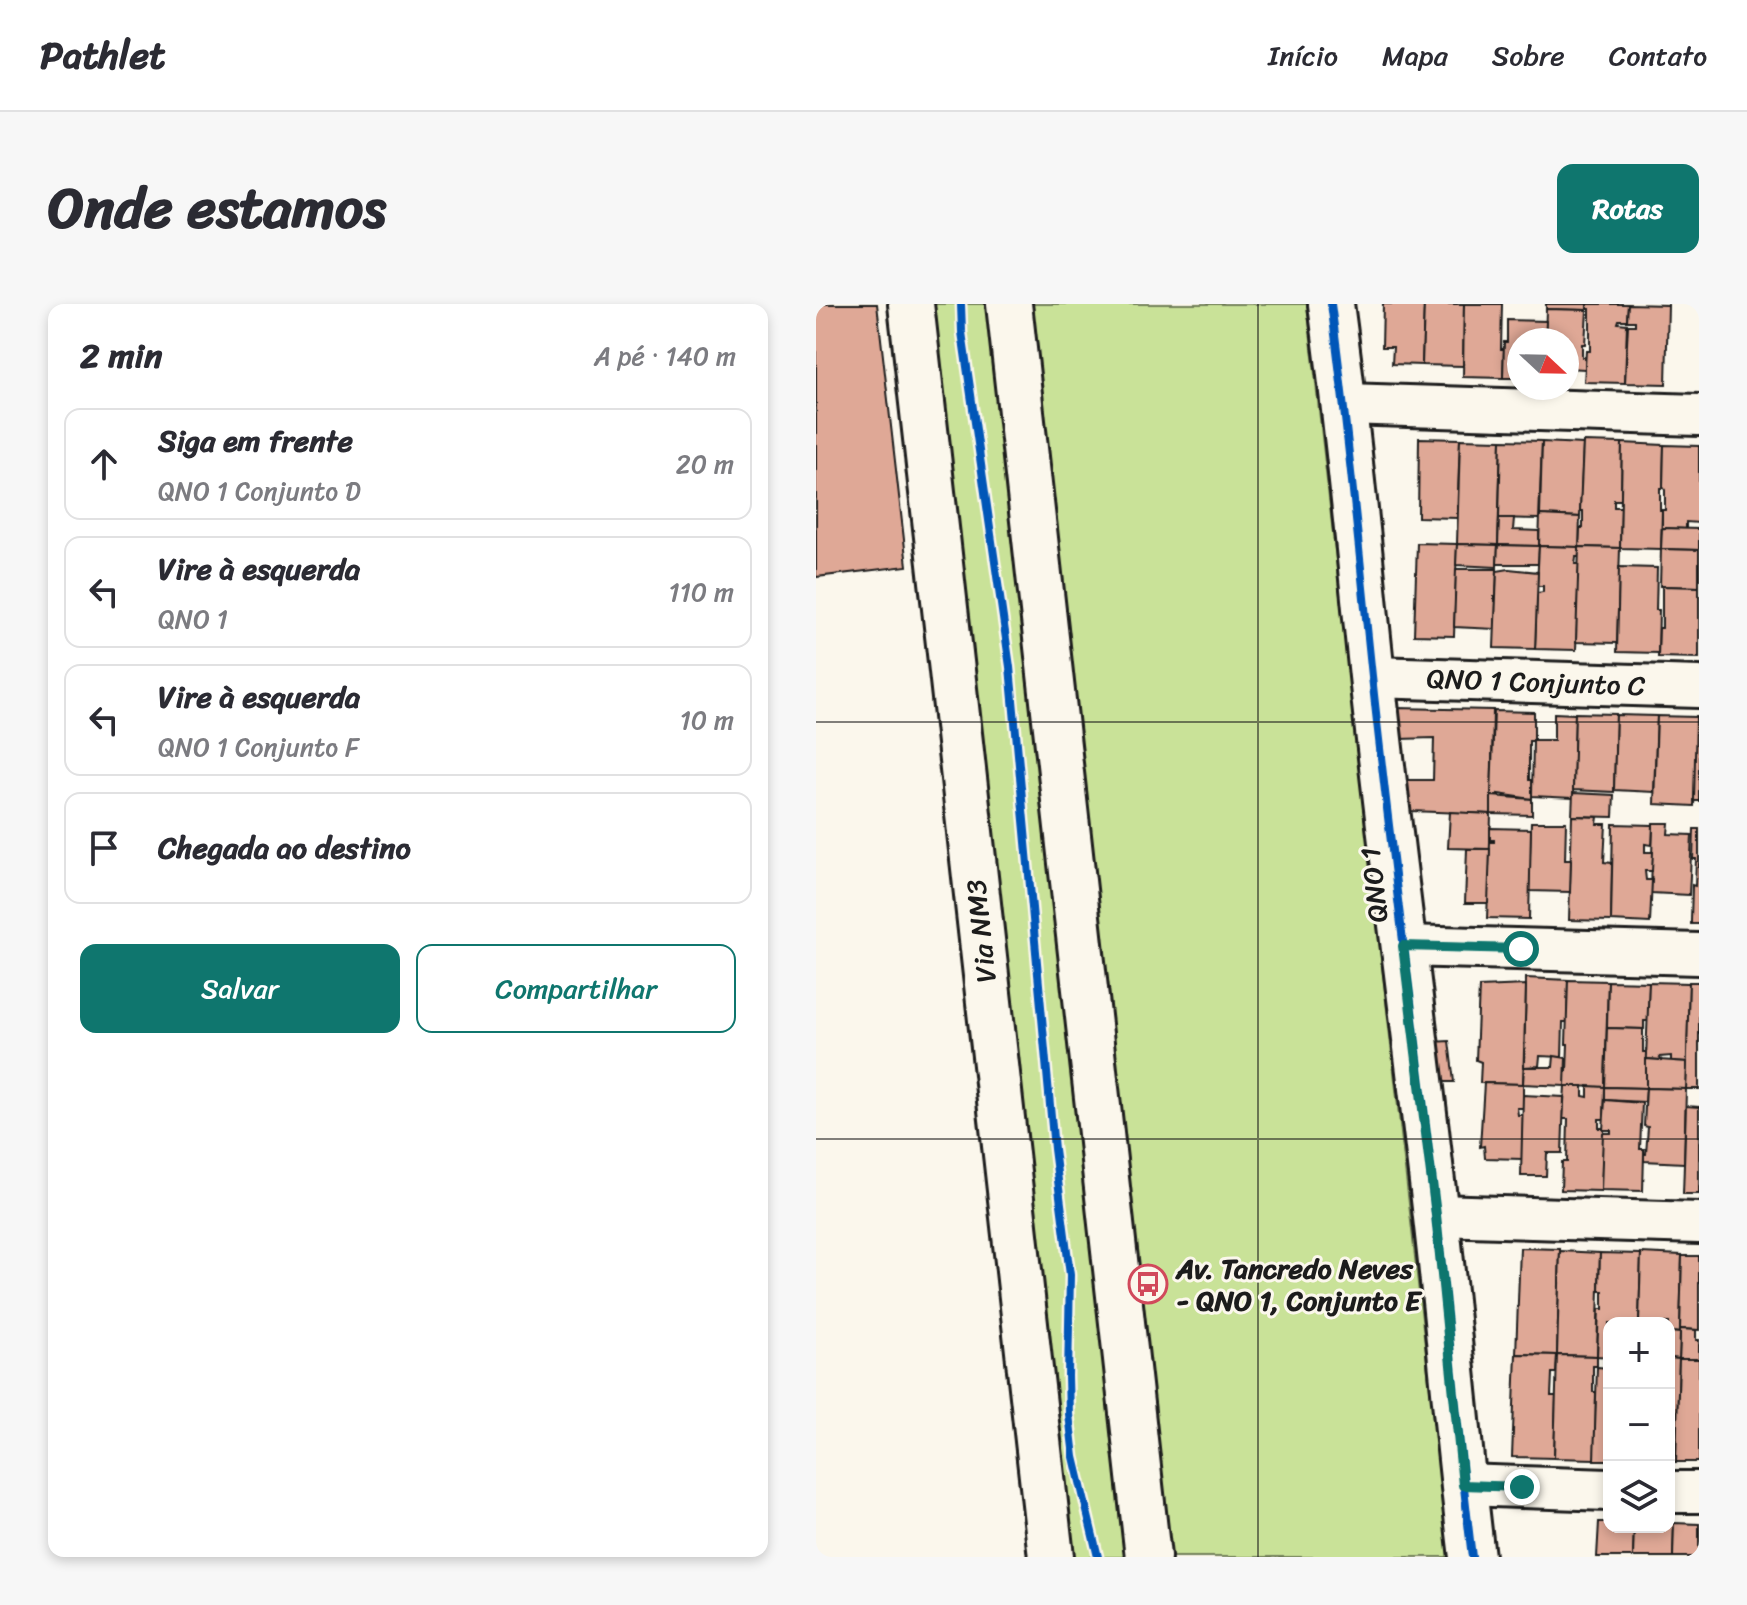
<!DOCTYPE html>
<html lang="pt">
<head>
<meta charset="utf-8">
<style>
	body { margin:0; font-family:Sriracha,sans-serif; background:#f7f7f7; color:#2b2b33 }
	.controls { position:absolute; right:24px; bottom:24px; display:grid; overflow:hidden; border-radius:16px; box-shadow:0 4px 12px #0003 }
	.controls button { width:72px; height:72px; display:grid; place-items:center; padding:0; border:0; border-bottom:2px solid #e1e1e2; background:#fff; color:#2b2b33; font:40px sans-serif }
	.compass { position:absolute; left:691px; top:24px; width:72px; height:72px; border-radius:50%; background:#fff; box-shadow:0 4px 12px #0003; rotate:112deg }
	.stop { position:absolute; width:24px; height:24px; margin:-18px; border:6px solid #0f766e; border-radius:50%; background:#fff }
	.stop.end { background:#0f766e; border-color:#fff; box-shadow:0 2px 8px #0008 }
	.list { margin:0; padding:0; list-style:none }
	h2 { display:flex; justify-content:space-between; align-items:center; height:104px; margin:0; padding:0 32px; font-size:34px }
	h2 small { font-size:26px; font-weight:400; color:#7c7c81 }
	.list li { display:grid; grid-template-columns:52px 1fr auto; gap:24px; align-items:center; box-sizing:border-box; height:112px; margin:0 16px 16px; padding:0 16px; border:2px solid #e1e1e2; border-radius:16px }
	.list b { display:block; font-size:30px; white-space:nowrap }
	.list p { margin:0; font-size:26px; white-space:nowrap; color:#7c7c81 }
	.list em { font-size:26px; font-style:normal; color:#7c7c81 }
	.actions { display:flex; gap:16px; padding:24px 32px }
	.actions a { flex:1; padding:18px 0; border:2px solid #0f766e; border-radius:16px; text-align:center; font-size:28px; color:#0f766e }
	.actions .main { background:#0f766e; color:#fff }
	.icon { flex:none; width:44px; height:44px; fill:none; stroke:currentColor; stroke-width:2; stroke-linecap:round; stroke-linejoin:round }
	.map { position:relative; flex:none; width:883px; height:1253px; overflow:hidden; border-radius:16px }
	header { display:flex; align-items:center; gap:48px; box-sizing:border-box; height:112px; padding:0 40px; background:#fff; border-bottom:2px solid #e1e1e2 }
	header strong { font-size:38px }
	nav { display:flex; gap:44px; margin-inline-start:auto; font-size:28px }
	.intro { display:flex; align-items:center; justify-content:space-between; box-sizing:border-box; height:192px; padding:0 48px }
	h1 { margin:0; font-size:56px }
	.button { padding:20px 36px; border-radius:16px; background:#0f766e; color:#fff; font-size:28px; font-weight:700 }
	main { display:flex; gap:48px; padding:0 48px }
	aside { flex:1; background:#fff; border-radius:16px; box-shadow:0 4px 12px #0003 }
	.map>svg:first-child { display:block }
	.green { fill:#c9e298; stroke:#727f5a; stroke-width:2 }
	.building { fill:#dfa896; stroke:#1c1c1c; stroke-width:2 }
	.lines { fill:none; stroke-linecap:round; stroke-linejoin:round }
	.minor-casing { stroke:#1c1c1c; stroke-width:46 }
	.tertiary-casing { stroke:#1c1c1c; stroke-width:50 }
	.secondary-casing { stroke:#1c1c1c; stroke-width:50 }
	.minor { stroke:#fbf7ec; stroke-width:40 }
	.tertiary { stroke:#fbf7ec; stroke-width:44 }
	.secondary { stroke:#fbf7ec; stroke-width:44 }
	.cycleway-casing { stroke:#fbf7ec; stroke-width:13 }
	.cycleway { stroke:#0057b8; stroke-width:8 }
	.route { stroke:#0f766e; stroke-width:10 }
	.grid { fill:none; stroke:#1c1c1c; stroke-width:2; stroke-opacity:0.55 }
	.labels { text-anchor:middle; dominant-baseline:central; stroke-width:6; stroke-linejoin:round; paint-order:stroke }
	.street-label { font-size:28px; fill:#1c1c1c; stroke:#fbf7ec }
	.poi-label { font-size:28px; font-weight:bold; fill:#1c1c1c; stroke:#fbf7ec; text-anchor:start }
</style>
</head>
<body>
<header>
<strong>Pathlet</strong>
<nav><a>Início</a><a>Mapa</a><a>Sobre</a><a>Contato</a></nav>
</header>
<div class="intro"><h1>Onde estamos</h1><a class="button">Rotas</a></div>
<main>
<aside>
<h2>2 min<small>A pé · 140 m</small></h2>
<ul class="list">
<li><svg class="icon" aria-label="ahead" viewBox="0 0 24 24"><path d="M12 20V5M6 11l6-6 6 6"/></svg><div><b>Siga em frente</b><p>QNO 1 Conjunto D</p></div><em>20 m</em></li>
<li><svg class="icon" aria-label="left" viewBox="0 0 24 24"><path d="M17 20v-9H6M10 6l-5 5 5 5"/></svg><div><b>Vire à esquerda</b><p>QNO 1</p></div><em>110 m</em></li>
<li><svg class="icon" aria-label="left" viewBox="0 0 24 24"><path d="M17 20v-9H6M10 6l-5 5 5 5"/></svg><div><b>Vire à esquerda</b><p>QNO 1 Conjunto F</p></div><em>10 m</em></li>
<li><svg class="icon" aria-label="arrive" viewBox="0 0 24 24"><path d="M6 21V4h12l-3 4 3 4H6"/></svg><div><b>Chegada ao destino</b></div></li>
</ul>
<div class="actions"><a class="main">Salvar</a><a>Compartilhar</a></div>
</aside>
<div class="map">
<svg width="883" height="1253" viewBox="0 0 883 1253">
	<rect width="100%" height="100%" fill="#fbf7ec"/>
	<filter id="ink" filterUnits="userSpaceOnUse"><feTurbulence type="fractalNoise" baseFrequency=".0125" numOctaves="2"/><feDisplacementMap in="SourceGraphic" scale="16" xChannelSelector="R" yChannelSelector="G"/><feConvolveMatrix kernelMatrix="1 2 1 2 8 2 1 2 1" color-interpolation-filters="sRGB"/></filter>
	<g filter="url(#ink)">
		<g class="green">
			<path d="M114,0H176L318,1253H254Z"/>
			<path d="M212,0H491L633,1253H353Z"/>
		</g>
		<g class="building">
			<path d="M0,0H61L91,262L0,273Z"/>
			<path d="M567,0H608L606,61L576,60L577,43H566Z"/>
			<path d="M608,0H648L647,62L606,61Z"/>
			<path d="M648,0H686L685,45H688L687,74L647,73Z"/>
			<path d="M730,0H771V6L730,5Z"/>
			<path d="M771,0H812L811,16H803L802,19L811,20L809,79L768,78L770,47H774V5H771Z"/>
			<path d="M812,0L852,1L850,80L809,79L812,21H819V17H811Z"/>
			<path d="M730,5L771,6L769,40H766V53H769V65L751,64V36H729Z"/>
			<path d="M691,16L730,17L729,36H703V74H687L688,38H691Z"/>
			<path d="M603,134L644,135L641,214L602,213Z"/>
			<path d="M644,135L685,136L682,241L641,240Z"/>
			<path d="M685,136L726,137L723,215L683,214Z"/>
			<path d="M726,138L767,140L764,213L724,211Z"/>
			<path d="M767,138L806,139L805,196H798V203H805L804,244L763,243L764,224H767V207H764Z"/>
			<path d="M806,139L848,141L847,184H844V206H846L845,245L804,244Z"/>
			<path d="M848,141L883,142V219L870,218V225L846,224V206H849V186L847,183Z"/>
			<path d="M724,211L764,213L763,243L723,242Z"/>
			<path d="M683,214H698L697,226L723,227V242L682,241Z"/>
			<path d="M846,224L883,225V246L845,245Z"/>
			<path d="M601,239L641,240L638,332L598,331Z"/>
			<path d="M641,240L682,241L681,263L640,261Z"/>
			<path d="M682,241L723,242L722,260H681Z"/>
			<path d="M723,242L763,243V253H760L759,260H763L760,346L719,345L721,289L727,288V282H721Z"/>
			<path d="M763,243L804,244L801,339L760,338Z"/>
			<path d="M845,245L883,246V283L844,282Z"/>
			<path d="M803,263L841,264L840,306H843L842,349L801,348Z"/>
			<path d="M640,265H681L680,293H678V297H680L679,325L638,323Z"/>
			<path d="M693,265L722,268L719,345L678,344L681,267Z"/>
			<path d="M846,282L883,283V354L842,353L843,324H846Z"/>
			<path d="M580,404L677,406L675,510L594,507L590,476H617L618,434L583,435Z"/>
			<path d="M678,407L718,408V437H713V476H716V495L682,490V492H675Z"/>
			<path d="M738,409L759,410L757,494L716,492L717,436H738Z"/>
			<path d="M759,409L800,410L798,488L757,486Z"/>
			<path d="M800,411L841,412L838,488L798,486Z"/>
			<path d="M841,412L881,413L878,502L838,500Z"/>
			<path d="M880,412H883V497H878Z"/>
			<path d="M757,489L798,491L797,513L756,512Z"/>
			<path d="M675,492L716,495V511L675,510Z"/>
			<path d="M634,508L675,510L674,545L632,544Z"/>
			<path d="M756,512L782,513L781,520H790L788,558L796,559L795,617L753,616Z"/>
			<path d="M715,518H750L749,556H755L754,588L713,587Z"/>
			<path d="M837,519H853L852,530L876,531L873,591L835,589Z"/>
			<path d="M797,520L837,521L836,541L829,540V548H837L836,567H829L830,576H836L834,619L795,617Z"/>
			<path d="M674,524L715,525L713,615L671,614L674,538H678V536H674Z"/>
			<path d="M878,525H883V620H875V617L876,581L879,582L880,555H877Z"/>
			<path d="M651,545H674L672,599H649Z"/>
			<path d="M710,674L752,676L751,718H747L746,753L724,752L723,762L708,763Z"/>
			<path d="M752,676L792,677L789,783L749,782V768L751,767L752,740H750Z"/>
			<path d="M792,677L833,678L832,717H828V725L791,724Z"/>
			<path d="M833,678L873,679L871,758L855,757V752L844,753L845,756L830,755Z"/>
			<path d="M873,678H883V785H870Z"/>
			<path d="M710,681L707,780L664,779L665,758L660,756L663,683Z"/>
			<path d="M791,724L827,725V748H831L830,784L789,783Z"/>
			<path d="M633,737L638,778H621L616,738Z"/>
			<path d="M738,752L750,754L749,782L707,780L708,763H737Z"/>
			<path d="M830,755L871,758L870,785L830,784Z"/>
			<path d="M668,779L707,780V804H701L702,811H707L706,855L669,854L668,842L664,843Z"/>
			<path d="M749,782H767V792L772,793V782L789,783L788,815H783V824H788L785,887L745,886L746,858H751L752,815H747Z"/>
			<path d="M789,783L830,784L829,798L789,796Z"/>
			<path d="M830,784L870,785L868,859L828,857V850H830L832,823L828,822Z"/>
			<path d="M707,791L748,793L746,849H731L730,872H705Z"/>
			<path d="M789,796L826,799L824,845H828V850L827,887L785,886L787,829H795V826H787Z"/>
			<path d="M870,802L883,803V890H867Z"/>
			<path d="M704,944L744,945L741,1051L700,1050Z"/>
			<path d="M744,947L784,949L781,1052L741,1051Z"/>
			<path d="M784,949L825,950L823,1019H793V1053L781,1052L783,1005H787V987H783Z"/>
			<path d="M825,949L866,951L864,1029L853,1028V1019H823Z"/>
			<path d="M866,952H883V1026L864,1025Z"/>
			<path d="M864,1025L880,1026V1036H883V1055H863Z"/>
			<path d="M853,1028L864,1029L863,1055L853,1054Z"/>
			<path d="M700,1050L741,1051L740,1069H736L735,1092H740L738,1154L696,1153Z"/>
			<path d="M741,1051L781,1052V1062H777V1088H780L779,1155L738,1154Z"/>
			<path d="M853,1054L863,1055L860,1158H853Z"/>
			<path d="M863,1055H883V1158H860Z"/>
			<path d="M781,1063L793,1064V1156H778Z"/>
			<path d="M783,1218H793V1223H818L817,1253H781Z"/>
			<path d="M853,1219H858L857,1253H817L818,1223H853Z"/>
			<path d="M858,1219L883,1220V1253H857Z"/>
		</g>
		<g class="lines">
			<defs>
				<g id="minor">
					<path d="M529,100L883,111"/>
					<path d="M556,373L883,383"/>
					<path d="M587,642L883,650"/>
					<path d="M620,911L883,919"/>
					<path d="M647,1181L793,1186"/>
					<path d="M853,1188H883"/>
				</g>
				<path id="tertiary" d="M515,0C532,124 543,248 556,372C575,552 600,732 620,913C633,1026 642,1140 656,1253"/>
				<g id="secondary">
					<path d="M95,0L235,1253"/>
					<path d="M193,0L332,1253"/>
				</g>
			</defs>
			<use href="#minor" class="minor-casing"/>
			<use href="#tertiary" class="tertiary-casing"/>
			<use href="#secondary" class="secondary-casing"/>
			<use href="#minor" class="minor"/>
			<use href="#tertiary" class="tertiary"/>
			<use href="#secondary" class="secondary"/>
			<defs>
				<g id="cycleway">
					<path d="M145,0L146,28L194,363L238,845L254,971L252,1072L253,1110L258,1153L282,1253"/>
					<path d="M515,0C532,124 543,248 556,372C575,552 600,732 620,913C633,1026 642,1140 656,1253"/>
				</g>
			</defs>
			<use href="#cycleway" class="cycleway-casing"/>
			<use href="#cycleway" class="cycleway"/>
		</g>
	</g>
	<g class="lines" filter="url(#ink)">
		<path class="route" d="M705,645L587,642L620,911L647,1181L706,1183"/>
	</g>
	<path class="grid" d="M442,0V1253M0,418H883M0,835H883"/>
	<defs>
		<symbol id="bus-ring" viewBox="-11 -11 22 22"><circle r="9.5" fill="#fbf7ec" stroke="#d1495b" stroke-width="1.5"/><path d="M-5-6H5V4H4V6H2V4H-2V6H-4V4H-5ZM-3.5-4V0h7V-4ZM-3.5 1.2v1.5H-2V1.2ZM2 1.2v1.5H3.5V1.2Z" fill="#d1495b"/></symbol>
	</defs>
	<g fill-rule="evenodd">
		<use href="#bus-ring" x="310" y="958" width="44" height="44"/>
	</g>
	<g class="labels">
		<g class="street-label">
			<text transform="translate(720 378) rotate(2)">QNO 1 Conjunto C</text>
			<text transform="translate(558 581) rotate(-96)">QNO 1</text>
			<text transform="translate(165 627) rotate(-96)">Via NM3</text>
		</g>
		<g class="poi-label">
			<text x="360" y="964">Av. Tancredo Neves<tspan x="360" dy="32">- QNO 1, Conjunto E</tspan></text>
		</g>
	</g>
</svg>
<div class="controls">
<button>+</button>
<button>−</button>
<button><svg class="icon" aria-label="layers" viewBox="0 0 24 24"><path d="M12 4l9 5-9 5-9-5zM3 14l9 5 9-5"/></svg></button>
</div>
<svg class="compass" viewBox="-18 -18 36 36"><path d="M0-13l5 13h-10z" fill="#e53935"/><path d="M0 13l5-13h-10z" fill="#7c7c81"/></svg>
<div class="stop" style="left:705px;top:645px"></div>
<div class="stop end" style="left:706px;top:1183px"></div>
</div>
</main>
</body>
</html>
